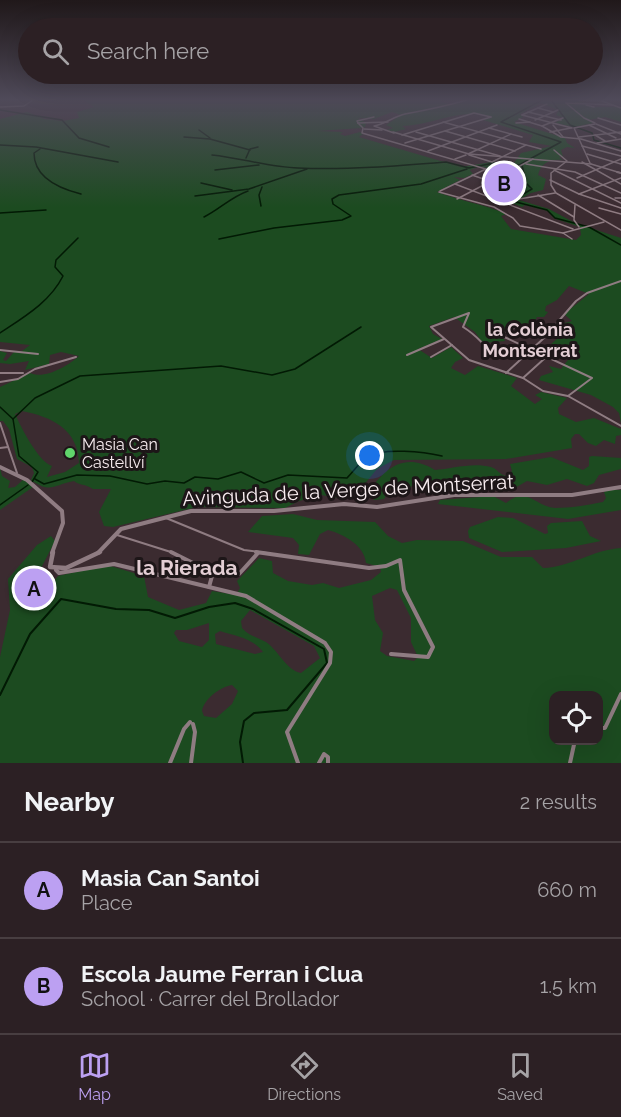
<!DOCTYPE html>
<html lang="en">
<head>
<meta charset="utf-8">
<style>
	body { margin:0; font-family:Raleway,sans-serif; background:#34282c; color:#f1f3f6 }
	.controls { position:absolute; right:18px; bottom:18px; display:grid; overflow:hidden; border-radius:12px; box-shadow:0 6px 24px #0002 }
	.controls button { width:54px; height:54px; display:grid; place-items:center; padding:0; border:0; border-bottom:2px solid #483e41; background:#2c2024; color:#f1f3f6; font:30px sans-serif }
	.you { position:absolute; left:370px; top:456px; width:21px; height:21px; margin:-15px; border:4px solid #fff; border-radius:50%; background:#1a73e8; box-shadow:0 0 0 9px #1a73e833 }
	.badge { display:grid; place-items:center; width:39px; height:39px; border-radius:50%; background:#bca0f2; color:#111; font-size:20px; font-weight:700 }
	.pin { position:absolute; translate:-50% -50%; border:3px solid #fff; box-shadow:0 2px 6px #0006 }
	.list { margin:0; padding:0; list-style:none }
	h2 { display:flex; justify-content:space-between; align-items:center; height:78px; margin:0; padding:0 24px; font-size:26px }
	h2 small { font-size:20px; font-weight:400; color:#a6a3a6 }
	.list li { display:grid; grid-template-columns:39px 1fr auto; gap:18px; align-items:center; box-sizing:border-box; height:96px; padding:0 24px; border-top:2px solid #483e41 }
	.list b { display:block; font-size:22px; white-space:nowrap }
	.list p { margin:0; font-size:20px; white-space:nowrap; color:#a6a3a6 }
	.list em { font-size:20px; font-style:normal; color:#a6a3a6 }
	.icon { flex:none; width:33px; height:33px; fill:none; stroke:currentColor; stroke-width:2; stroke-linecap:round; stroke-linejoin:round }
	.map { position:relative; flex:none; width:621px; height:763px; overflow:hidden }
	.search { position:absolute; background:#2c2024; box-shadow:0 6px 24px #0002; left:18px; right:18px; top:18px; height:66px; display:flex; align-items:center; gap:15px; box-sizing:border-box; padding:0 21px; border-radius:33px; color:#a6a3a6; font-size:22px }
	.sheet { height:270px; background:#2c2024 }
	nav { display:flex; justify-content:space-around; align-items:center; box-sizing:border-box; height:84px; border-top:2px solid #483e41; background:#2c2024; font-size:16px; color:#a6a3a6 }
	nav a { display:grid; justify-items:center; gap:3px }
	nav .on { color:#bca0f2 }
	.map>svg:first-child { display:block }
	.built { fill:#49333a }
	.green { fill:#1c4b20; fill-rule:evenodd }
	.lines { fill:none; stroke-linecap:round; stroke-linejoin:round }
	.stream-far1 { stroke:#021a04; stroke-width:1.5 }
	.stream { stroke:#021a04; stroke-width:2 }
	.minor-far2 { stroke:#8f7c82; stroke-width:1.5 }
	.minor-far1 { stroke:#8f7c82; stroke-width:2 }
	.minor { stroke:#8f7c82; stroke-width:4 }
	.tertiary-far3 { stroke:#8f7c82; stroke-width:1.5 }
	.tertiary-far2 { stroke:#8f7c82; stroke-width:2 }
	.tertiary-far1 { stroke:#8f7c82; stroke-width:4 }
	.tertiary { stroke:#8f7c82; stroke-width:4.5 }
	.poi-dot { fill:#60d56b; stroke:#1d1618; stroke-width:2 }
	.labels { text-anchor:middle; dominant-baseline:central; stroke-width:6; stroke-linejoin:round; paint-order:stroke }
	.poi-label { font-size:16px; fill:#f8edf0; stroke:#1d1618; text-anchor:start }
	.neighbourhood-label { font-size:18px; font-weight:bold; fill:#e3ced4; stroke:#1d1618 }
	.near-street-label { font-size:20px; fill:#f8edf0; stroke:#1d1618 }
	.near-neighbourhood-label { font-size:21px; font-weight:bold; fill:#e3ced4; stroke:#1d1618 }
</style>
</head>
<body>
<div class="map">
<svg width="621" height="763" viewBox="0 0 621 763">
	<rect width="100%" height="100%" fill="#3b2b30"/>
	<path class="built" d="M504,175L517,179L524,186L517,196L488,183Z"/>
	<g class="green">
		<path d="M84,100H445L439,101L449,104L446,106L468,100L506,102L515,100H578L592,107H621V122L605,117L588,120L593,123L574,127L555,123L564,118L556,115L559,110L541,103L520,114L523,117L514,122L565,138L567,143L575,148L567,147L561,150L563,157H559L562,160C550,159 541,163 538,175L546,179L543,190L531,193L519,200L549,209L575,223L621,238V423L619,413L613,407L591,395L539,380L541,376L553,372L549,366L561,369L571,356L564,349L550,345L558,338H566L571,332V329L561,324L572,321L564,314L589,294L569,286L557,300L546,306L545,311L548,312L544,317H537L534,323L515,325L500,333L505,341L483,343L475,332L454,317L429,326L433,334L442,339L418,349L432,358L451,347L463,358L455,362L451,368L465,375L478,366L517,378L511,386L535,404L542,399L535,395L541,392L567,398L558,408L559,414L576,422L594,418L621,429V435L616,436L615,444L604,440L596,446L588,443L579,434H575L571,439L572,448L506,459L394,460L377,469L363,486L335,498L322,495L299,501L285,508L197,507L113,527L104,526L99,512L111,489H93C86,484 78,485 74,481C53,485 51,494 31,480L34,473L32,467L17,459L9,429L3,421H0V387L30,373C45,380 69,365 79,356L61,352L50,355L49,364L25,370L29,361L10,364L0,363V351L7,353L3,360L6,361L14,352L22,351L30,345L0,342V119L27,112L45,119L63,121L79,118L77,112L94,107ZM392,112L401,115L386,125L393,128L387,130L394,132L406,129L402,126C436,125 459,107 492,117L483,120L533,135L529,142L552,146L521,153L514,163L492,162L461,167L359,137L363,134L360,132L345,136L340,134L343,132L317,131L361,128L365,127L366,123L358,118L374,119ZM480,166L504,173L518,166L522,168L523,173L516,181L524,186L517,196L507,201L522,207L525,205L548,211L554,218L580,227L581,235L576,240L511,229L501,216L506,214C484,204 460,201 437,192L460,180L454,177L464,178L473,174L470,170ZM22,411C52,417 78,429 79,463L65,472L47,477L52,466C38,461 22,429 15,414Z"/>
		<path d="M592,456L621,458V469L599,475L594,483L587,486L567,479L547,485L527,481L513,489L489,483L473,488L460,483L433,487L421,481L413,484L409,490L401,486H392L384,499L375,500L366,496C384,469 403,451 435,470C451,469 472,462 491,467C498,469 499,475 507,476L512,471L510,464L551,457L583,470L589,466V457Z"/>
		<path d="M0,468L2,476L10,481L8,488L15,487L24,479L33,487L0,510Z"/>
		<path d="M609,490H621V510L568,519L438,504L440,500L493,496L506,503C527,485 536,507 555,508C570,508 588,505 603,502L606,498L604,492Z"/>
		<path d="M293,514L317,520L375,522L388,536L402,543L417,540L463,541L501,557H532L543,568C571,567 592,550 621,548V763H0V657L10,610L8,579L37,545L51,536L55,541L40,570L26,585L25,603L40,598L58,576L107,565L144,576L148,597L179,610L206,603L212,591L236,595L240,588L237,581L259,558L272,561L273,573L288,581L312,585L323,583L339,588L371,580L381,572L380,567L366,563C364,545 345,535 328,530L320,534L309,555L298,554L299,545L293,538L248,532L262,516ZM390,588L397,590L411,618V642L418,657L414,661L387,656L380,651L383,633L375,620L372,596ZM250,610L314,646L320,658L301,673C286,670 279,651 266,642C257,637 249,636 242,628L241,621ZM209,623V640L202,647L179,641L174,633L176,630H187ZM220,631C235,636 253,638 263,652L255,654L216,644L215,634ZM232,685L238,691L232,704L216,718L204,716L202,711C204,699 220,687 232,685ZM554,696H598V740H554Z"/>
		<path d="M498,517L513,518L545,534L548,533L547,526L551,523L582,521L590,536L601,541L566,548L502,552L469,538L468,531L470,527Z"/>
	</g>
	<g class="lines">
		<g class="stream-far1">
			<path d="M551,100L570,125L592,133L594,140L621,148"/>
			<path d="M0,110L62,120L79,138L109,147"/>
			<path d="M199,130L210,138"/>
			<path d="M184,137L210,139L250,150"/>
			<path d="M0,145L36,147L118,162"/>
			<path d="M40,149L34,153C34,178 61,189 81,194"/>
			<path d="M212,155C241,158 269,167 298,168C347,170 397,166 446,162L469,168L494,163L519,165L561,142L501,122L542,100"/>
			<path d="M246,158L250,149L258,147"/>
			<path d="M522,165L526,183L532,189L518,197L516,202L547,210L555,218L589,227L621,245"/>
			<path d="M215,170L259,165"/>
			<path d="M201,183L232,190"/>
			<path d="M195,196L249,189L307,169"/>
			<path d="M261,206L259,195L262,187"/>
			<path d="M0,213L46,210"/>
			<path d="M204,217C220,209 231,197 248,191"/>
			<path d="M219,239L274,228L342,220L351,216L333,204L332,199L339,195L421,184L467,169"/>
			<path d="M0,333C24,317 50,302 63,276L55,267L56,260L78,238"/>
			<path d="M0,407L13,419L19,456L38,472L32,482"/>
			<path d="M13,419L35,398L80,376L221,366L272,375L295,369L361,327"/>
			<path d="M35,479L44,484L77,475L110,476L147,484L165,481L184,483L195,477L218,479L241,472L264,483L288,475L347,478C353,472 360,462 367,457C383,447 425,452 442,456"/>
			<path d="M0,505L28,485"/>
		</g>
		<path class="stream" d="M0,695L30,634L61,599L116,609L149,610L175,618L209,607L235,603L253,609L324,649L327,663L287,710L254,713L244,721L240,742L243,763"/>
		<g class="minor-far2">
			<path d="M579,100L602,101L621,108"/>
			<path d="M566,103L613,105"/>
			<path d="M566,103L584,118L595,123"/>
			<path d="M586,105L594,107"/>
			<path d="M0,107L24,106L33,100"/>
			<path d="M538,108L553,112"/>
			<path d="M528,112L561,120"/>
			<path d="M522,115L572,128"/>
			<path d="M522,115L547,104"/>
			<path d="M598,118L621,125"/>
			<path d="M519,119L542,126L561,137L581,139L621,151"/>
			<path d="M535,120L558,110"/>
			<path d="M443,122L541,149"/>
			<path d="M358,123L363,128L362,133L517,178"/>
			<path d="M358,123L388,122"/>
			<path d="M358,123L357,121L374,117"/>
			<path d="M516,123L530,122"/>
			<path d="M596,124L621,134"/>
			<path d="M553,125L563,137"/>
			<path d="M589,125L616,138"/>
			<path d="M542,126L563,118"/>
			<path d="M489,128L522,137"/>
			<path d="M364,129L382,130"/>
			<path d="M445,131L515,151"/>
			<path d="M393,132L469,154"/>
			<path d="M416,132L500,156"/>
			<path d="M550,132L571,128"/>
			<path d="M394,133L374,126C385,124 395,116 405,114C427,110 446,106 467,100"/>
			<path d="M402,135L474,113L491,117"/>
			<path d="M595,135L605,141"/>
			<path d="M579,137L621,132"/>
			<path d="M405,143L491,117"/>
			<path d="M597,143L621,139"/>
			<path d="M582,146L621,156"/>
			<path d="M554,150L567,161L551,173V185L556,193L621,230"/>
			<path d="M428,151L497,125"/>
			<path d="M468,154L511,134"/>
			<path d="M587,154L621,164"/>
			<path d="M469,155L492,162L526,145"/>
			<path d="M455,159L466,155"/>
			<path d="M582,162L621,184"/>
			<path d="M526,164L575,172L621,193"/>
			<path d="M554,170L621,203"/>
			<path d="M472,175L489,181"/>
			<path d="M577,178L621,159"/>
			<path d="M550,180L579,194L621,208"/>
			<path d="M455,184L573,229"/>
			<path d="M440,191L486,169"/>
			<path d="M439,192L494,207L513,218L520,226L563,233L572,239"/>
			<path d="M579,194L621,178"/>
			<path d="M538,195L574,217"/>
			<path d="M615,198H621"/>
			<path d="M457,199L533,159"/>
			<path d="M519,199L555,193"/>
			<path d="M575,205L574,220L579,227"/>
			<path d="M599,208L621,214"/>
			<path d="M563,233L604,222"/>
		</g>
		<g class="minor-far1">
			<path d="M530,328L546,336"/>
			<path d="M550,331C531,325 517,323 500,335L592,378L568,396"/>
			<path d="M520,344C483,360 491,344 463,327L469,313L431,327L469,360L523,378L543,391L568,396L621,426"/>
			<path d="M0,350L38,354"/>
			<path d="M407,355L444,339"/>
			<path d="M431,357L452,345"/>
			<path d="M0,373H23"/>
			<path d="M506,373L544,338L576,301L587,293L621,281"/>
			<path d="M523,378L555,349"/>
			<path d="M0,382L18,379L35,369L76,357"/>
			<path d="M0,423L17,473"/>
			<path d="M0,448L8,447"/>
			<path d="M166,518L244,550L267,553"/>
			<path d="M117,535L174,553"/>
		</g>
		<g class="minor">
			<path d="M171,552L207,570L212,576L209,587"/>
			<path d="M256,552L369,568L386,566L400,560L404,590L433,647L428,657L391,654"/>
			<path d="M56,570L59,573L114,564L246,596L325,643L331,652L330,663L287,732L298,763"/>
			<path d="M239,574L258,553"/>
			<path d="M598,728H605L621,694"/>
			<path d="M170,763L184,729L190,722"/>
			<path d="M191,763L195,732L193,724"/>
			<path d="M319,763L324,754L328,757V763"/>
			<path d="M570,763L575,740"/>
		</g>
		<g class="tertiary-far3">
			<path d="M469,154L591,164"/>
			<path d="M590,163L574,128L595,124"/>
			<path d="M591,164L621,173"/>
		</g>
		<path class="tertiary-far2" d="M617,172L621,173"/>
		<g class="tertiary-far1">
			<path d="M0,467L27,480L62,511L63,523L52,553"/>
			<path d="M98,553L121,529L191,511H274L344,504L377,507L454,495H572L621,487"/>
		</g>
		<path class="tertiary" d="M53,552L50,567L66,568L100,552"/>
	</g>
	<linearGradient id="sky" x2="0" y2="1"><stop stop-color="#20181a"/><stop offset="0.48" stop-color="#4f4a59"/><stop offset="1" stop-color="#4f4a59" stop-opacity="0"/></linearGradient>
	<rect width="621" height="207" fill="url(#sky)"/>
	<circle class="poi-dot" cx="70" cy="453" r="6"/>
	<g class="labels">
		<g class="poi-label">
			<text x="82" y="444">Masia Can<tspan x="82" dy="18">Castellví</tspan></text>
		</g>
		<g class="neighbourhood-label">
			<text x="530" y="329">la Colònia<tspan x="530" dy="21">Montserrat</tspan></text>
		</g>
		<g class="near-street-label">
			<text transform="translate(348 490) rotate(-3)">Avinguda de la Verge de Montserrat</text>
		</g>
		<g class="near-neighbourhood-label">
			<text x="187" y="567">la Rierada</text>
		</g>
	</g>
</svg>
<div class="controls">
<button><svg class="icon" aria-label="locate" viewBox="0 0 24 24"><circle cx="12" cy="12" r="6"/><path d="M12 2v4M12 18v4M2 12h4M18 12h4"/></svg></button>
</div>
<div class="you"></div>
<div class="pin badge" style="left:34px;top:588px">A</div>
<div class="pin badge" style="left:504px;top:183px">B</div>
<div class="search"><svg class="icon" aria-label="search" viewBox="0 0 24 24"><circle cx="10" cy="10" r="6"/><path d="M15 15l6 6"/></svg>Search here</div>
</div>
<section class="sheet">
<h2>Nearby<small>2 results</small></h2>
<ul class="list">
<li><span class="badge">A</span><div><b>Masia Can Santoi</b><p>Place</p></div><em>660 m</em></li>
<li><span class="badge">B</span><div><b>Escola Jaume Ferran i Clua</b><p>School · Carrer del Brollador</p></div><em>1.5 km</em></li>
</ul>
</section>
<nav>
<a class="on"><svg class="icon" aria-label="map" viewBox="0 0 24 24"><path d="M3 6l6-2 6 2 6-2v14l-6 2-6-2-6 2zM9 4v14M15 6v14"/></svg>Map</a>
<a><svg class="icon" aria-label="directions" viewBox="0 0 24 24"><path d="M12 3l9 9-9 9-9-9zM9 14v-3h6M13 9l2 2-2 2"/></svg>Directions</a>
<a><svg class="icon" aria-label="saved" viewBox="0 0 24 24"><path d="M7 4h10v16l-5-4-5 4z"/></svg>Saved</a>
</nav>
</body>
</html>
